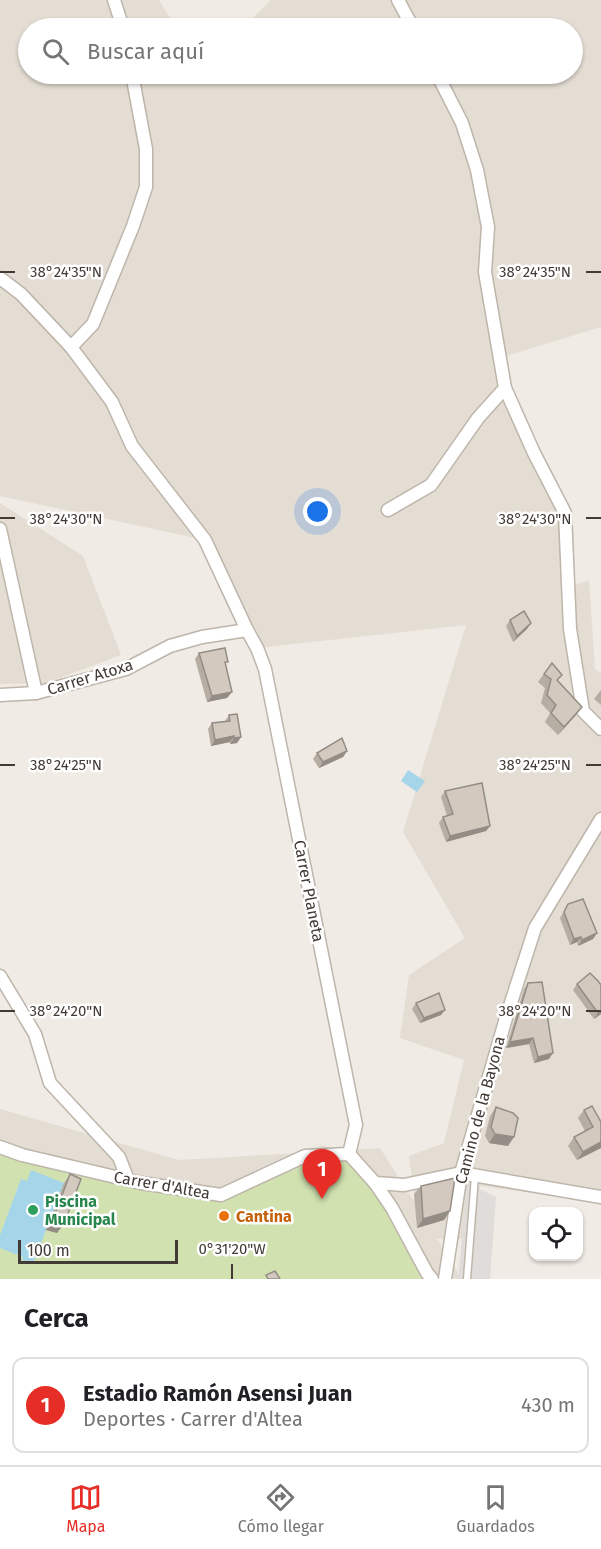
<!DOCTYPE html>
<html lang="es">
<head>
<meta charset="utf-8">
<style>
	body { margin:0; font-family:"Fira Sans",sans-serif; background:#f2f2f2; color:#202124 }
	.controls { position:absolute; right:18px; bottom:18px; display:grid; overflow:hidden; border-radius:12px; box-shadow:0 2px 4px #0004 }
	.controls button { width:54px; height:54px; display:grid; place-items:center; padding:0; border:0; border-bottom:2px solid #e0e0e0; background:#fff; color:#202124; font:30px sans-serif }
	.scale { position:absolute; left:18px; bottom:15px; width:160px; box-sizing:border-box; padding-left:6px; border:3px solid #423b35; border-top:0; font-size:16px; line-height:21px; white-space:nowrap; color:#423b35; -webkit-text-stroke:4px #fff; paint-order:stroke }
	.you { position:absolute; left:318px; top:512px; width:21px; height:21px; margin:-15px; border:4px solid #fff; border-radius:50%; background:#1a73e8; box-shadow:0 0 0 9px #1a73e833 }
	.badge { display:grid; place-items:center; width:39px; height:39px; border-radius:50%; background:#e62d26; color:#fff; font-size:20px; font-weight:700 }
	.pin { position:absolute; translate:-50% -50px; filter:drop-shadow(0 2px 3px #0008) }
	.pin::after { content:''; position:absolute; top:32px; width:21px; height:18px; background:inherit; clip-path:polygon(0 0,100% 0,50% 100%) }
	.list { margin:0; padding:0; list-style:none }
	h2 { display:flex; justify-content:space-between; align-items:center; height:78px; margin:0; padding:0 24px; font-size:26px }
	h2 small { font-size:20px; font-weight:400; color:#757577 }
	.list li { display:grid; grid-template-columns:39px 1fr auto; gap:18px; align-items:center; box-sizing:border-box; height:96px; margin:0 12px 12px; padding:0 12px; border:2px solid #e0e0e0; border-radius:12px }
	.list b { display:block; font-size:22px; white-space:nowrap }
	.list p { margin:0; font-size:20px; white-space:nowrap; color:#757577 }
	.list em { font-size:20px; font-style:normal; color:#757577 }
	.icon { flex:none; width:33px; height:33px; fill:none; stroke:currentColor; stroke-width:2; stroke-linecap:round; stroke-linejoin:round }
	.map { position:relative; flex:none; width:601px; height:1279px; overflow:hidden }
	.search { position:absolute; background:#fff; box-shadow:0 2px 4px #0004; left:18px; right:18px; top:18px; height:66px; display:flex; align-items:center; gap:15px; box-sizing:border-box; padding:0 21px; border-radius:33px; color:#757577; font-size:22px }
	.sheet { height:186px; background:#fff }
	nav { display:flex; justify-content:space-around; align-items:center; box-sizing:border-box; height:84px; border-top:2px solid #e0e0e0; background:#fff; font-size:16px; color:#757577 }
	nav a { display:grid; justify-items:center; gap:3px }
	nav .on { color:#e62d26 }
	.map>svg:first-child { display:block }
	.residential { fill:#e4ddd3 }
	.green { fill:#d1e2b0 }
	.parking { fill:#dfdcd9 }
	.water { fill:#a5d5e9 }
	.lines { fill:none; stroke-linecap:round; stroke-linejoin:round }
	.service-casing { stroke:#beb5ab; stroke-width:9 }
	.minor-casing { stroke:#beb5ab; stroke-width:15 }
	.service { stroke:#fff; stroke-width:6 }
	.minor { stroke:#fff; stroke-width:12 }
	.wall { fill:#b6ada3 }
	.shaded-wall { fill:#948d85 }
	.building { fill:#d4c9be; stroke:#948d85; stroke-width:1.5 }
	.ticks { fill:none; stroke:#423b35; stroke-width:2 }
	.leisure-dot { fill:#2e9e5b; stroke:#fff; stroke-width:2 }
	.food-dot { fill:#e8710a; stroke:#fff; stroke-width:2 }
	.labels { text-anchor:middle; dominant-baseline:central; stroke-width:5; stroke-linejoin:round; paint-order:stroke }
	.street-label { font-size:16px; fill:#423b35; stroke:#fff }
	.leisure-label { font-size:16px; font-weight:bold; fill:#27864d; stroke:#fff; text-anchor:start }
	.food-label { font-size:16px; font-weight:bold; fill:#c56008; stroke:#fff; text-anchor:start }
	.ticks-label { font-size:15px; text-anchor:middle; fill:#423b35; stroke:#fff; stroke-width:5; stroke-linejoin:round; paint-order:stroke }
</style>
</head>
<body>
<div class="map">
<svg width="601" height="1279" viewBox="0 0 601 1279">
	<rect width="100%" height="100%" fill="#f0ebe4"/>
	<g class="residential">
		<path d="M0,0H159L176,28H28V74H572V28H242L271,0H601V327L500,358L565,513L569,587L589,580L595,669L601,673V1193L598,1202L480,1186L463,1239H437L462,1279H0V1109L179,1160L380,1148L415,1203L409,1156L444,1143L464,1060L400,1038L409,975L465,938L403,832L466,625L257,648L205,540L0,496Z"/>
		<path d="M0,503L83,556L121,655L46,683L0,684Z"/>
	</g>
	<path class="green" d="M0,1147L221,1195L305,1156L349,1154L375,1183L432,1279H0Z"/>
	<path class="parking" d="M467,1183L496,1197L490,1279H458Z"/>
	<g class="water">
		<path d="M408,770L425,781L417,792L401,781Z"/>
		<path d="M31,1170L64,1183L33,1264L22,1260L23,1257L0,1248V1235L21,1179L27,1181Z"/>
	</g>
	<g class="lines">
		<defs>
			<path id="service" d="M467,1279L475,1176"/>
			<g id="minor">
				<path d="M114,0L123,28"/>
				<path d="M398,0L413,28"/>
				<path d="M132,74L146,149V187L133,226L93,324L71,347L112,402L132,446L205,540L247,630L257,648L265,669L356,1125L349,1154"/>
				<path d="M437,74L462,123L477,170L488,227L485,272L505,388L534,453L565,513L570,629L583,711L601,729"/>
				<path d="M0,278L21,294L71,347"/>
				<path d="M388,510L431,485L478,418L505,388"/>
				<path d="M0,529L36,693"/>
				<path d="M0,695L36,693L126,669L170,646L202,637L247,630"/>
				<path d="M0,976L35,1034L50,1083L119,1157L128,1180"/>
				<path d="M0,1147L22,1155L141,1183L221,1195L305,1156L349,1154L375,1183L392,1208L427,1273L432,1279"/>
				<path d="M375,1183L404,1185L461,1173L601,1197"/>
				<path d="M445,1279L461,1173L506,1018L535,928L601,819"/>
			</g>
		</defs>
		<use href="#service" class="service-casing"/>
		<use href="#minor" class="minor-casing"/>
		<use href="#service" class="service"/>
		<use href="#minor" class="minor"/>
	</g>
	<g class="wall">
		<path d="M510,620L527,629L513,642L506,626Z"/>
		<path d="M199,653L225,665L232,692L227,698L207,702L195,659Z"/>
		<path d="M552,663L558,681L576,715L558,735L545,722L550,713L541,703L545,688L538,682Z"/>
		<path d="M601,690V705L594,699Z"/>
		<path d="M229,715L241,737L237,743L230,744V742L211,746L208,729L212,723L225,721Z"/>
		<path d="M347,751L343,757L319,768L313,759L317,753Z"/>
		<path d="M445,791L490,826L486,831L446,842L439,823L443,817L447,816L441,797Z"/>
		<path d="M568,904L597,933L593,939L578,946L577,942L570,945L560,918Z"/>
		<path d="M528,983L549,1059L534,1063L529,1044L506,1048L524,989Z"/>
		<path d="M577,984L601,985V1014L594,1019L573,990Z"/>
		<path d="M416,1003L441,1015L420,1023L412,1009Z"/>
		<path d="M592,1106L601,1148L577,1160L568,1146L574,1137L585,1131L578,1118L584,1110Z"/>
		<path d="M496,1107L508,1146L489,1143L485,1136L490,1116Z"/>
		<path d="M70,1174L57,1233L46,1230L64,1183Z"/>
		<path d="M421,1186L450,1211L444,1220L417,1228L414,1194Z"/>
	</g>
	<g class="shaded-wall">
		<path d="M531,623L527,629L513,642L517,636Z"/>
		<path d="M232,692L227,698L207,702L212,696Z"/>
		<path d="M582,707L576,715L558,735L564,727Z"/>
		<path d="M234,736L230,742L211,746L215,740Z"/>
		<path d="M241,737L237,743L230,744L234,738Z"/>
		<path d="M347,751L343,757L319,768L323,762Z"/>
		<path d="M490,826L486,831L446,842L450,836Z"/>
		<path d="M597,933L593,939L578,946L582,940Z"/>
		<path d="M581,937L577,942L570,945L574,939Z"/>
		<path d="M445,1010L441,1015L420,1023L424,1018Z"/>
		<path d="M601,1011V1014L594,1019L598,1013Z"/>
		<path d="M533,1038L529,1044L506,1048L510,1042Z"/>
		<path d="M553,1053L549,1059L534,1063L538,1057Z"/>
		<path d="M495,1134L514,1137L508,1146L489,1143Z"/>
		<path d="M601,1142V1148L577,1160L583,1152Z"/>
		<path d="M450,1211L444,1220L417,1228L423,1219Z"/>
		<path d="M52,1222L64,1224L57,1233L46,1230Z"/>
	</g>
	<g class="building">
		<path d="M524,611L531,623L517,636L510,620Z"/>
		<path d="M225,648L228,662H225L232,692L212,696L199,653Z"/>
		<path d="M552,663L562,675L557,680L582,707L564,727L551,713L556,705L547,695L551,679L544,674Z"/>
		<path d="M237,714L241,737L234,738V736L215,740L212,723L230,721L229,715Z"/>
		<path d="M342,738L347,751L323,762L317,753Z"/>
		<path d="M482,783L490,826L450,836L443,817L453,814L445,791Z"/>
		<path d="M583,899L597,933L582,940L581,937L574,939L564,912L568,904Z"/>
		<path d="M590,973L598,981L601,985V1011L598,1013L577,984Z"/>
		<path d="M542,982L553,1053L538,1057L533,1038L510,1042L528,983Z"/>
		<path d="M439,993L445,1010L424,1018L416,1003Z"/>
		<path d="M592,1106L601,1122V1142L583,1152L574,1137L593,1127L584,1110Z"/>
		<path d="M496,1107L513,1113L518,1118L514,1137L495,1134L491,1127Z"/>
		<path d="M70,1174L81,1179L64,1224L52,1222Z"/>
		<path d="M455,1178L450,1211L423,1219L421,1186Z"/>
		<path d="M275,1271L280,1279H268L266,1275Z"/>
	</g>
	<path class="ticks" d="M0,272H15M586,272H601M0,518H15M586,518H601M0,765H15M586,765H601M0,1011H15M586,1011H601M232,1264V1279"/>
	<circle class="leisure-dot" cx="33" cy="1210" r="6"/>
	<circle class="food-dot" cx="224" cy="1216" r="6"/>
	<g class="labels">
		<g class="street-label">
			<text transform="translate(90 677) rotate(-17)">Carrer Atoxa</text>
			<text transform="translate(309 891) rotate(79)">Carrer Planeta</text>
			<text transform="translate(480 1110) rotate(-75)">Camino de la Bayona</text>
			<text transform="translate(162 1185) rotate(10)">Carrer d'Altea</text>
		</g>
		<g class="leisure-label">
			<text x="45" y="1201">Piscina<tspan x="45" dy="18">Municipal</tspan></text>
		</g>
		<g class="food-label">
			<text x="236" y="1216">Cantina</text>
		</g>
	</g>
	<g class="ticks-label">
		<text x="66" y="277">38°24'35"N</text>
		<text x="535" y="277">38°24'35"N</text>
		<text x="66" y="524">38°24'30"N</text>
		<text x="535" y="524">38°24'30"N</text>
		<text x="66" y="770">38°24'25"N</text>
		<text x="535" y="770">38°24'25"N</text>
		<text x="66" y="1016">38°24'20"N</text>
		<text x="535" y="1016">38°24'20"N</text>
		<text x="232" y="1254">0°31'20"W</text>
	</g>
</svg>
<div class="controls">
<button><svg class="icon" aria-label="locate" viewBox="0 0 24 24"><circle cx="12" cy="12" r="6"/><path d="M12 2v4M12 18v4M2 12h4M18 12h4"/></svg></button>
</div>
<div class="scale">100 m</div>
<div class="you"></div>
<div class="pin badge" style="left:322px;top:1199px">1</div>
<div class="search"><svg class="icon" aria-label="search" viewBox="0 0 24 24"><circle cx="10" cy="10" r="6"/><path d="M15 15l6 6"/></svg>Buscar aquí</div>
</div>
<section class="sheet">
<h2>Cerca<small></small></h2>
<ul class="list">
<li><span class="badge">1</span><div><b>Estadio Ramón Asensi Juan</b><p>Deportes · Carrer d'Altea</p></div><em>430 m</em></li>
</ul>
</section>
<nav>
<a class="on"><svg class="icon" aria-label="map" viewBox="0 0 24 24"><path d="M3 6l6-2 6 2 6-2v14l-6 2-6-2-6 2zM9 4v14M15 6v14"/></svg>Mapa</a>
<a><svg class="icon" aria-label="directions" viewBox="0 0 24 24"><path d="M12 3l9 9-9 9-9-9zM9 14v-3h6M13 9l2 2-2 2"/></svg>Cómo llegar</a>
<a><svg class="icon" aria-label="saved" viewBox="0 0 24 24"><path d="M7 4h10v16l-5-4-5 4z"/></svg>Guardados</a>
</nav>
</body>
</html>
